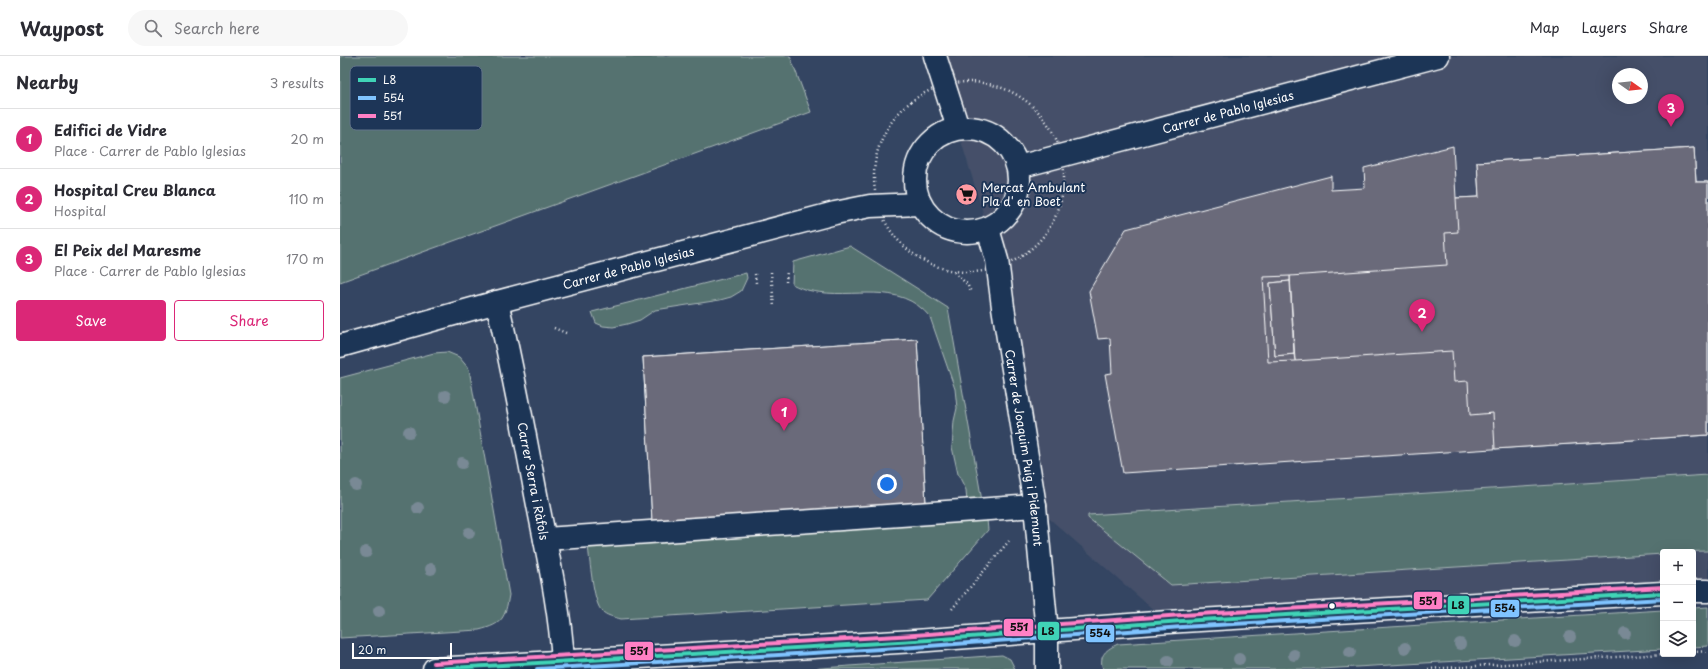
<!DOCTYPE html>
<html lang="en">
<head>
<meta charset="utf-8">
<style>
	body { margin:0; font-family:"Playpen Sans",sans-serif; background:#f7f7f7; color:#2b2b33 }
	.controls { position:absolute; right:12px; bottom:12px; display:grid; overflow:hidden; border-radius:4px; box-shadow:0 4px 16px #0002 }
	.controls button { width:36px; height:36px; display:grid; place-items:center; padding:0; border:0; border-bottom:1px solid #e1e1e2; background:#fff; color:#2b2b33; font:20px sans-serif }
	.compass { position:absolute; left:1272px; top:12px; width:36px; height:36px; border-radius:50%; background:#fff; box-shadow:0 4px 16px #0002; rotate:105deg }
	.scale { position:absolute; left:12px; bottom:10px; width:100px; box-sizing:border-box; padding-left:4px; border:2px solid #fff; border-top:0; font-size:11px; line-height:14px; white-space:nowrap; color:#fff; -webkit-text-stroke:3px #1d3557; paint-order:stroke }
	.you { position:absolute; left:547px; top:428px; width:14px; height:14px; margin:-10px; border:3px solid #fff; border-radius:50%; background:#1a73e8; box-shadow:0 0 0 6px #1a73e833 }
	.badge { display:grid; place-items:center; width:26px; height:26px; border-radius:50%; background:#db2777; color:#fff; font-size:13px; font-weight:700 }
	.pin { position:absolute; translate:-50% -33px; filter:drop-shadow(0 1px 2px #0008) }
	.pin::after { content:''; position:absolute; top:21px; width:14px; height:12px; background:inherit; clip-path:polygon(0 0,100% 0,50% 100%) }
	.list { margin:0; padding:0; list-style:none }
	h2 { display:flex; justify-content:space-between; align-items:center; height:52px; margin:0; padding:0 16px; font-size:17px }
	h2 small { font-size:13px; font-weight:400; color:#7c7c81 }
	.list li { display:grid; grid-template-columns:26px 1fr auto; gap:12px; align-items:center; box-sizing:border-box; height:60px; padding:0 16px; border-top:1px solid #e1e1e2 }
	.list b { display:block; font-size:15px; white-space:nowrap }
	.list p { margin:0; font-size:13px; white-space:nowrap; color:#7c7c81 }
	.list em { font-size:13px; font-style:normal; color:#7c7c81 }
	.actions { display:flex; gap:8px; padding:12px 16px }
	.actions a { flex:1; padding:9px 0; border:1px solid #db2777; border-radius:4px; text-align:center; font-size:14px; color:#db2777 }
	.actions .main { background:#db2777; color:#fff }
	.icon { flex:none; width:22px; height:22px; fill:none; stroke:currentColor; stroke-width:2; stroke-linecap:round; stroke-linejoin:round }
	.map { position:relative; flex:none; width:1368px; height:613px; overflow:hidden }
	header { display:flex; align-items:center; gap:24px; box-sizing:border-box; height:56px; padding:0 20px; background:#fff; border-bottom:1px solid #e1e1e2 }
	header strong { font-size:19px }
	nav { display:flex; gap:22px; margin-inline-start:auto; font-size:14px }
	.search { width:280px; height:36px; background:#f7f7f7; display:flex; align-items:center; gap:10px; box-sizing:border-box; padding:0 14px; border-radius:22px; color:#7c7c81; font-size:15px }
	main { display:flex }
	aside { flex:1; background:#fff }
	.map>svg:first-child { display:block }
	.built { fill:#445069; fill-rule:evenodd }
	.green { fill:#557270; stroke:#aab8b8 }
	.building { fill:#6a6a7a; stroke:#fff; fill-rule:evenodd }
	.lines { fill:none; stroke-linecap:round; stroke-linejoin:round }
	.minor-casing { stroke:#fff; stroke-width:25 }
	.path { stroke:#fff; stroke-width:2.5; stroke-dasharray:1 3; stroke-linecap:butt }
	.minor { stroke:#1d3557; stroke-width:22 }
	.bus-1-casing { stroke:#1d3557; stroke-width:7 }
	.bus-2-casing { stroke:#1d3557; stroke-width:7 }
	.bus-3-casing { stroke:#1d3557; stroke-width:7 }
	.bus-1 { stroke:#40d4b7; stroke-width:4 }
	.bus-2 { stroke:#80c4ff; stroke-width:4 }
	.bus-3 { stroke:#ff80c5; stroke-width:4 }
	.tree { fill:#798995 }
	.bus-dot { fill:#fff; stroke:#1d3557; stroke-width:1.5 }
	.labels { text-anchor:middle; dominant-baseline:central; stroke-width:4; stroke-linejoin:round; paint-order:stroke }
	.street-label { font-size:12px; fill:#fff; stroke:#1d3557 }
	.poi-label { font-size:12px; fill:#fff; stroke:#1d3557; text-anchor:start }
	.key { fill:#1d3557; stroke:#617289; stroke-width:1 }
	.key-label { font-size:11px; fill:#fff }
	.line-badge { stroke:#1d3557; stroke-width:1.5 }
	.pale-badge-label { font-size:11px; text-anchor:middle; font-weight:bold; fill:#111 }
</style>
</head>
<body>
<header>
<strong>Waypost</strong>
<div class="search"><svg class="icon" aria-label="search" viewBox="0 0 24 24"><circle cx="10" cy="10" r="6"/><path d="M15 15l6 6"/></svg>Search here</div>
<nav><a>Map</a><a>Layers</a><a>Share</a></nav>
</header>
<main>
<aside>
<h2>Nearby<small>3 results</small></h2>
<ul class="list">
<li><span class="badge">1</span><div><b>Edifici de Vidre</b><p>Place · Carrer de Pablo Iglesias</p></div><em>20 m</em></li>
<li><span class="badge">2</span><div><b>Hospital Creu Blanca</b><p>Hospital</p></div><em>110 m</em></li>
<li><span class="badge">3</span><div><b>El Peix del Maresme</b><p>Place · Carrer de Pablo Iglesias</p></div><em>170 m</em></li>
</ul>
<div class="actions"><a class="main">Save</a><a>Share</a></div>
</aside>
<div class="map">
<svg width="1368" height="613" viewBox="0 0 1368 613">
	<rect width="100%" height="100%" fill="#344562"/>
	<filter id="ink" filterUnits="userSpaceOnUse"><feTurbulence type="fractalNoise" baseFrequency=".025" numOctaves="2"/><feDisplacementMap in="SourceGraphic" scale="8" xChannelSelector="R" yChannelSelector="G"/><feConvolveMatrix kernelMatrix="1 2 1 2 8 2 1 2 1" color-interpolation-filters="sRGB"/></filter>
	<g filter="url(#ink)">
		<path class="built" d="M595,0H1368V522L1353,523V496H1323V525L816,556L695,450L648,173ZM1278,18H1302V42H1278Z"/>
		<g class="green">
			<path d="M0,0H450L471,56L0,226Z"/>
			<path d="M510,190L608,252L642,445L627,446L626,434L618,418L612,391L614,365L617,352L615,333L590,261C559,223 513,244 472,235C465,234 458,231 452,228L453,206Z"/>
			<path d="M406,217L407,222L401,235L391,241L380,244L315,254L300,264L287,268L273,271L263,270L256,267L252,256Z"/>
			<path d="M107,296L119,301L129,313L169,539C165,562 163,568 139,574L0,582V322L94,297Z"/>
			<path d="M1368,419V495L1323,496V498L831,529L748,462V459Z"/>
			<path d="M647,464L648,474L587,544L281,563C274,561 266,560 261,554C253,544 250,505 248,490Z"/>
			<path d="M1368,551V590L1353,591V552Z"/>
			<path d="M1323,554V593L982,613H763C758,599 767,593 778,588Z"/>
			<path d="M662,599L670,603L675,613H468Z"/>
		</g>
		<g class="building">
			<path d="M1113,90L1116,142L1139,141L1137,106L1354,92L1356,126H1368V379L783,417L765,318L772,317L770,282L758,283L749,235L786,173L991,120V134L1025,132L1024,112Z"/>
			<path d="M1354,92L1356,126H1368V379L1155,393L1153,357L1130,359L1128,325L1114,326L1112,295L955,305L950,220L1107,209L1105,177L1118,176L1116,142L1139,141L1137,106Z"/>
			<path d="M950,220V225L930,227L935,300L954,298L955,305L928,306L923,221Z"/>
			<path d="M950,225L954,298L935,300L930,227Z"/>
			<path d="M577,283L586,448L312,465L303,301ZM522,345L525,405L361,414L358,354Z"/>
			<path d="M577,283L586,448L312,465L303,301Z"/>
		</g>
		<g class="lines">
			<defs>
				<g id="minor">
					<path d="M595,0L618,72"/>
					<circle cx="627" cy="124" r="52"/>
					<path id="s1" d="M678,111L1098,0"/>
					<path id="s2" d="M648,173L657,204L663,251L695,450L707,576V613"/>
					<path id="s3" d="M157,246C173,313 185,381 198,449C208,500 220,553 223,605"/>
					<path id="s4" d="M0,290L157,246L495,157L530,150L580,148"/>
					<path d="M205,483L695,450"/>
					<path d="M1353,535H1368"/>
					<path d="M94,613L575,585L842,565L1323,537"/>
				</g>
			</defs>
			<use href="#minor" class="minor-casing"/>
			<g class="path">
				<circle cx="629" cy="121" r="95"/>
				<path d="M431,216L434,251"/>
				<path d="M614,216L627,228L631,236"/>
				<path d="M415,218L416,227"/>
				<path d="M446,226L447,215"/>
				<path d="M214,272L226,277"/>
				<path d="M612,553L669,485"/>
				<path d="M1353,596L1368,595"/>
				<path d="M1088,613L1323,598"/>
			</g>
			<use href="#minor" class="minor"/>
			<defs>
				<path id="bus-1" d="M94,613L575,585L842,565L1323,537"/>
				<path id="bus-2" d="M197,613L575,591L842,571L1323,543"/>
				<path id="bus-3" d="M94,607L575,579L842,559L1323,531"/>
			</defs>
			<use href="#bus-1" class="bus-1-casing"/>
			<use href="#bus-2" class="bus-2-casing"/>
			<use href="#bus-3" class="bus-3-casing"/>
			<use href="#bus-1" class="bus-1"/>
			<use href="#bus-2" class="bus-2"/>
			<use href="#bus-3" class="bus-3"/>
		</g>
		<g class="tree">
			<circle cx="105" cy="340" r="6"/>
			<circle cx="69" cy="376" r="6"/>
			<circle cx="122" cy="407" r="6"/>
			<circle cx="16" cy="429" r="6"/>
			<circle cx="78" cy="452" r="6"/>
			<circle cx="129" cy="477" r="6"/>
			<circle cx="26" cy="496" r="6"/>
			<circle cx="91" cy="513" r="6"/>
			<circle cx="39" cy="555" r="6"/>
			<circle cx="1285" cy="577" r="6"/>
			<circle cx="1230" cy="581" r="6"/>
			<circle cx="1175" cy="585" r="6"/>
			<circle cx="1120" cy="588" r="6"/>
			<circle cx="1065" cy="592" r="6"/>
			<circle cx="1010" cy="596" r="6"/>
			<circle cx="954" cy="599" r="6"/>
			<circle cx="899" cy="603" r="6"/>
			<circle cx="828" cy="605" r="6"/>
		</g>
	</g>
	<defs>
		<symbol id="supermarket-disc" viewBox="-11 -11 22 22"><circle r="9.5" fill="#ff9aa2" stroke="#1d3557"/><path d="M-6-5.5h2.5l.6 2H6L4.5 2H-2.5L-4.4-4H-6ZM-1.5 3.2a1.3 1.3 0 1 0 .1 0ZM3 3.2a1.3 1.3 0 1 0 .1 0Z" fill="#111"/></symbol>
	</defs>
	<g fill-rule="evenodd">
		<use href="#supermarket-disc" x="614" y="126" width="25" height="25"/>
	</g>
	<circle class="bus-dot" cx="992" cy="550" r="3.5"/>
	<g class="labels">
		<g class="street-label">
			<text stroke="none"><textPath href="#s1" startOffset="217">Carrer de Pablo Iglesias</textPath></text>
			<text stroke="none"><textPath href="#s4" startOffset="299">Carrer de Pablo Iglesias</textPath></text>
			<text stroke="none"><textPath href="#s2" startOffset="222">Carrer de Joaquim Puig i Pidemunt</textPath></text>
			<text stroke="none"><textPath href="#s3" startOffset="183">Carrer Serra i Ràfols</textPath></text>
		</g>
		<g class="poi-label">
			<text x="642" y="131">Mercat Ambulant<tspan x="642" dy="14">Pla d' en Boet</tspan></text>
		</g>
	</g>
	<rect x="10" y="10" width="132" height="64" rx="6" class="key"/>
	<rect x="18" y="22" width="18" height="4" fill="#40d4b7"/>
	<rect x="18" y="40" width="18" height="4" fill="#80c4ff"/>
	<rect x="18" y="58" width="18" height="4" fill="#ff80c5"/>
	<g class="key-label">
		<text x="43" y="28">L8</text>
		<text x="43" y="46">554</text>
		<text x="43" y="64">551</text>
	</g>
	<g class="line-badge">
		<rect x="1073" y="535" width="30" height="19" rx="4" fill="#ff80c5"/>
		<rect x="1107" y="539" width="23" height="20" rx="4" fill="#40d4b7"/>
		<rect x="1150" y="543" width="30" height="19" rx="4" fill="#80c4ff"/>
		<rect x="663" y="562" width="31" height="19" rx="4" fill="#ff80c5"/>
		<rect x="697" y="565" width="23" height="20" rx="4" fill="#40d4b7"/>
		<rect x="745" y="568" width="30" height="19" rx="4" fill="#80c4ff"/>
		<rect x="284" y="585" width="30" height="20" rx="4" fill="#ff80c5"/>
	</g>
	<g class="pale-badge-label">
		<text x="1088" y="549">551</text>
		<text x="1118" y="553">L8</text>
		<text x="1165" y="556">554</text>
		<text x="679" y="575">551</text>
		<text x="708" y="579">L8</text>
		<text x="760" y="581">554</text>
		<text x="299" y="599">551</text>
	</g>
</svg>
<div class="controls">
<button>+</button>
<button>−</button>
<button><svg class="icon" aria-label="layers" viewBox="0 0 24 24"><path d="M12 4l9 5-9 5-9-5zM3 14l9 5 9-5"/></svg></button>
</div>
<svg class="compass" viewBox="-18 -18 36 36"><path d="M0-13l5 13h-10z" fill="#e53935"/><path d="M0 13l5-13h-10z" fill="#7c7c81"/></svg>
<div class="scale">20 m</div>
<div class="you"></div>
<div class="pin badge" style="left:444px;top:375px">1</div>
<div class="pin badge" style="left:1082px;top:276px">2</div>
<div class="pin badge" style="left:1331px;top:71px">3</div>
</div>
</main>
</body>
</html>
